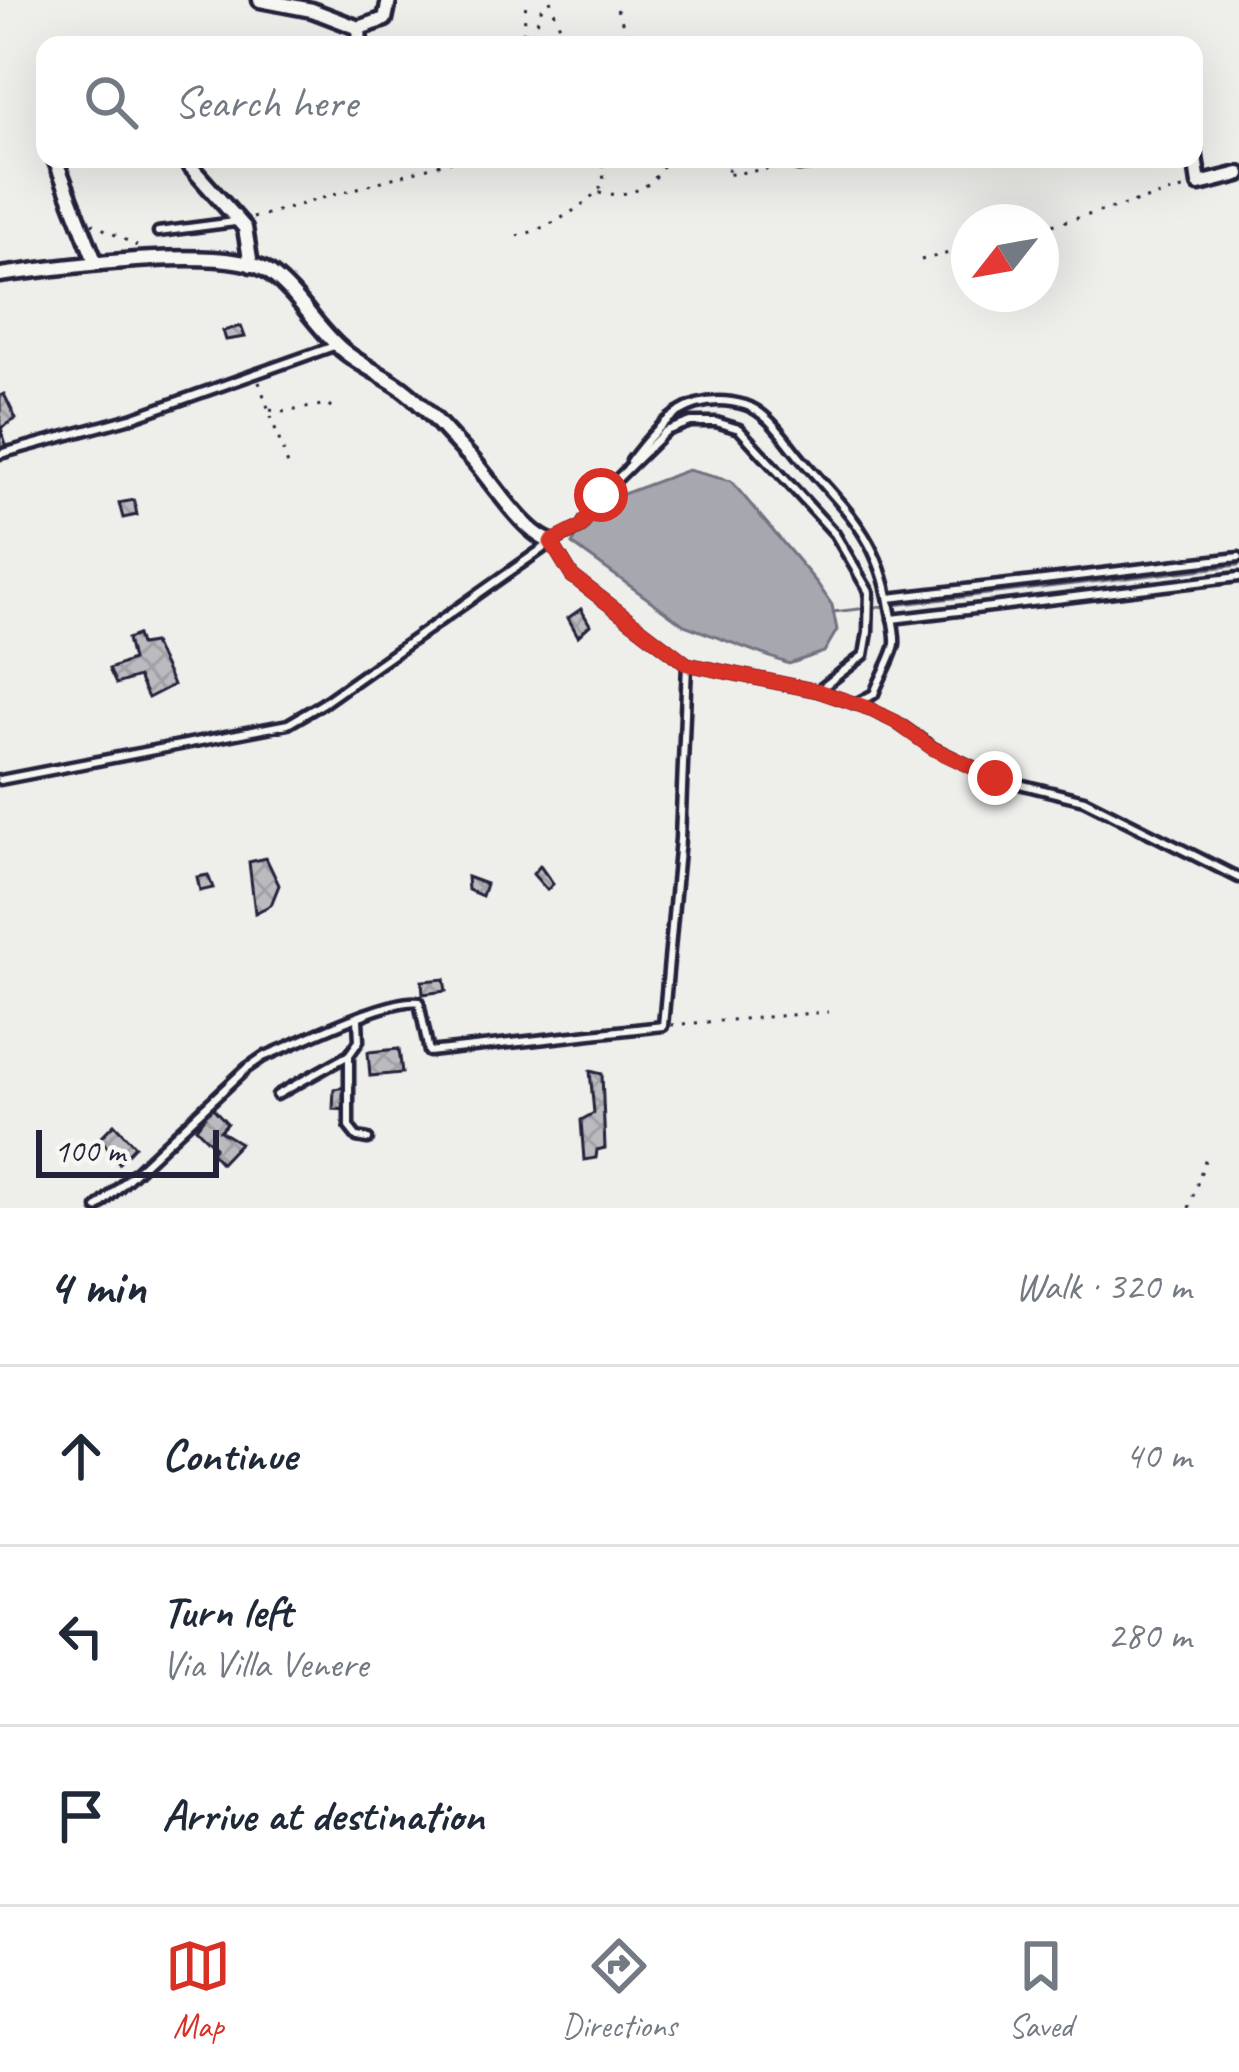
<!DOCTYPE html>
<html lang="en">
<head>
<meta charset="utf-8">
<style>
	body { margin:0; font-family:Caveat,sans-serif; background:#f6f6f7; color:#1f2937 }
	.compass { position:absolute; left:951px; top:204px; width:108px; height:108px; border-radius:50%; background:#fff; box-shadow:0 12px 48px #0002; rotate:239deg }
	.scale { position:absolute; left:36px; bottom:30px; width:183px; box-sizing:border-box; padding-left:12px; border:6px solid #22223b; border-top:0; font-size:33px; line-height:42px; white-space:nowrap; color:#22223b; -webkit-text-stroke:9px #f6f6f2; paint-order:stroke }
	.stop { position:absolute; width:36px; height:36px; margin:-27px; border:9px solid #d93025; border-radius:50%; background:#fff }
	.stop.end { background:#d93025; border-color:#fff; box-shadow:0 3px 12px #0008 }
	.list { margin:0; padding:0; list-style:none }
	h2 { display:flex; justify-content:space-between; align-items:center; height:156px; margin:0; padding:0 48px; font-size:51px }
	h2 small { font-size:39px; font-weight:400; color:#747a83 }
	.list li { display:grid; grid-template-columns:78px 1fr auto; gap:36px; align-items:center; box-sizing:border-box; height:180px; padding:0 48px; border-top:3px solid #e0e1e3 }
	.list b { display:block; font-size:45px; white-space:nowrap }
	.list p { margin:0; font-size:39px; white-space:nowrap; color:#747a83 }
	.list em { font-size:39px; font-style:normal; color:#747a83 }
	.icon { flex:none; width:66px; height:66px; fill:none; stroke:currentColor; stroke-width:2; stroke-linecap:round; stroke-linejoin:round }
	.map { position:relative; flex:none; width:1239px; height:1208px; overflow:hidden }
	.search { position:absolute; background:#fff; box-shadow:0 12px 48px #0002; left:36px; right:36px; top:36px; height:132px; display:flex; align-items:center; gap:30px; box-sizing:border-box; padding:0 42px; border-radius:24px; color:#747a83; font-size:45px }
	.sheet { height:696px; background:#fff }
	nav { display:flex; justify-content:space-around; align-items:center; box-sizing:border-box; height:168px; border-top:3px solid #e0e1e3; background:#fff; font-size:33px; color:#747a83 }
	nav a { display:grid; justify-items:center; gap:6px }
	nav .on { color:#d93025 }
	.map>svg:first-child { display:block }
	.water { fill:#a7a7af; stroke:#727281; stroke-width:3 }
	.lines { fill:none; stroke-linecap:round; stroke-linejoin:round }
	.stream { stroke:#727281; stroke-width:3 }
	.building { fill:url(#building-cross-hatch); stroke:#22223b; stroke-width:3 }
	.lane-casing { stroke:#22223b; stroke-width:15 }
	.street-casing { stroke:#22223b; stroke-width:21 }
	.path { stroke:#22223b; stroke-width:3; stroke-dasharray:3 9; stroke-linecap:butt }
	.lane { stroke:#f6f6f2; stroke-width:6 }
	.street { stroke:#f6f6f2; stroke-width:12 }
	.route { stroke:#d93025; stroke-width:15 }
</style>
</head>
<body>
<div class="map">
<svg width="1239" height="1208" viewBox="0 0 1239 1208">
	<defs>
		<pattern id="building-cross-hatch" width="8" height="8" patternUnits="userSpaceOnUse" patternTransform="scale(3)"><rect width="8" height="8" fill="#bbbbbf"/><path d="M0 0l8 8M0 8l8-8" fill="none" stroke="#a0a0a5"/></pattern>
	</defs>
	<rect width="100%" height="100%" fill="#eeeeeb"/>
	<filter id="ink" filterUnits="userSpaceOnUse"><feTurbulence type="fractalNoise" baseFrequency=".00833" numOctaves="2"/><feDisplacementMap in="SourceGraphic" scale="24" xChannelSelector="R" yChannelSelector="G"/><feConvolveMatrix kernelMatrix="1 2 1 2 8 2 1 2 1" color-interpolation-filters="sRGB"/></filter>
	<g filter="url(#ink)">
		<path class="water" d="M688,470L731,481L817,583L832,605L837,630L824,652L789,664L684,625L572,544L589,513L623,494Z"/>
		<g class="lines">
			<path class="stream" d="M833,612L1239,565"/>
		</g>
		<g class="building">
			<path d="M79,39L134,41V45H80Z"/>
			<path d="M241,326L245,337L226,340L223,331Z"/>
			<path d="M4,394L16,419L1,428L8,451L0,454V396Z"/>
			<path d="M134,500L137,515L123,518L119,503Z"/>
			<path d="M581,609L590,625L578,636L568,618Z"/>
			<path d="M137,635L140,645L153,643L173,685L148,698L138,677L116,684L109,669L132,660L127,639Z"/>
			<path d="M266,858L279,885L271,905L255,913L249,862Z"/>
			<path d="M540,866L553,884L547,890L533,874Z"/>
			<path d="M208,875L213,888L200,891L197,877Z"/>
			<path d="M467,877L486,884L482,896L468,890Z"/>
			<path d="M444,979L446,991L423,994L422,981Z"/>
			<path d="M399,1049L402,1073L370,1076L368,1052Z"/>
			<path d="M590,1071L602,1074L605,1148L597,1150L596,1158L584,1160L581,1120L594,1113Z"/>
			<path d="M345,1087L347,1110L333,1109L334,1089Z"/>
			<path d="M212,1107L227,1123L220,1131L240,1143L221,1163L211,1152L215,1147L196,1128Z"/>
			<path d="M114,1124L135,1146L119,1163L100,1138Z"/>
		</g>
		<g class="lines">
			<defs>
				<g id="lane">
					<path d="M158,232L235,222"/>
					<path d="M0,454L131,418L334,346"/>
					<path d="M631,461C659,423 690,389 745,405C769,412 787,443 803,461C847,511 879,539 890,607C892,618 896,633 895,644C892,659 879,679 874,694L855,704"/>
					<path d="M553,545L572,576L687,664L818,691L865,707L896,722L933,748L995,778L1084,800L1239,878"/>
					<path d="M889,598L1239,557"/>
					<path d="M892,619L1239,577"/>
					<path d="M0,780L288,724L322,704L552,542L581,527L601,495L666,431L691,422H716L739,429L835,534L869,592L868,632L864,655L818,691"/>
					<path d="M349,1055V1127L357,1137L368,1139"/>
					<path d="M277,1095L349,1055L359,1041L358,1019"/>
					<path d="M97,1208L247,1068L263,1057C296,1044 390,997 419,1002L429,1052L663,1026L680,839L687,664"/>
				</g>
				<g id="street">
					<path d="M260,0L312,10L359,28"/>
					<path d="M360,45L359,28L385,19L389,0"/>
					<path d="M1194,150L1199,184L1239,174"/>
					<path d="M55,159L95,261"/>
					<path d="M184,159L245,228L251,265"/>
					<path d="M798,163L827,159"/>
					<path d="M0,275C53,268 230,242 270,273C298,294 314,324 339,347C356,363 380,373 400,387C426,406 448,435 471,458C492,481 524,534 552,542"/>
				</g>
			</defs>
			<use href="#lane" class="lane-casing"/>
			<use href="#street" class="street-casing"/>
			<g class="path">
				<path d="M550,0L567,45"/>
				<path d="M617,9L631,45"/>
				<path d="M523,45L526,0"/>
				<path d="M530,45L544,0"/>
				<path d="M736,159L725,175L787,166"/>
				<path d="M599,193C625,198 658,189 664,159"/>
				<path d="M253,218L459,159"/>
				<path d="M92,223L137,246"/>
				<path d="M1041,228L1186,188"/>
				<path d="M517,236C547,229 585,208 604,183L602,159"/>
				<path d="M921,260L969,248"/>
				<path d="M259,382L289,468"/>
				<path d="M270,410L285,412L327,404L334,409"/>
				<path d="M671,1025L828,1012"/>
				<path d="M1189,1208L1207,1154"/>
			</g>
			<use href="#lane" class="lane"/>
			<use href="#street" class="street"/>
		</g>
	</g>
	<g class="lines" filter="url(#ink)">
		<path class="route" d="M601,495L581,527L551,542L572,576L687,664L818,691L865,707L896,722L932,748L995,778"/>
	</g>
</svg>
<svg class="compass" viewBox="-18 -18 36 36"><path d="M0-13l5 13h-10z" fill="#e53935"/><path d="M0 13l5-13h-10z" fill="#747a83"/></svg>
<div class="scale">100 m</div>
<div class="stop" style="left:601px;top:495px"></div>
<div class="stop end" style="left:995px;top:778px"></div>
<div class="search"><svg class="icon" aria-label="search" viewBox="0 0 24 24"><circle cx="10" cy="10" r="6"/><path d="M15 15l6 6"/></svg>Search here</div>
</div>
<section class="sheet">
<h2>4 min<small>Walk · 320 m</small></h2>
<ul class="list">
<li><svg class="icon" aria-label="ahead" viewBox="0 0 24 24"><path d="M12 20V5M6 11l6-6 6 6"/></svg><div><b>Continue</b></div><em>40 m</em></li>
<li><svg class="icon" aria-label="left" viewBox="0 0 24 24"><path d="M17 20v-9H6M10 6l-5 5 5 5"/></svg><div><b>Turn left</b><p>Via Villa Venere</p></div><em>280 m</em></li>
<li><svg class="icon" aria-label="arrive" viewBox="0 0 24 24"><path d="M6 21V4h12l-3 4 3 4H6"/></svg><div><b>Arrive at destination</b></div></li>
</ul>
</section>
<nav>
<a class="on"><svg class="icon" aria-label="map" viewBox="0 0 24 24"><path d="M3 6l6-2 6 2 6-2v14l-6 2-6-2-6 2zM9 4v14M15 6v14"/></svg>Map</a>
<a><svg class="icon" aria-label="directions" viewBox="0 0 24 24"><path d="M12 3l9 9-9 9-9-9zM9 14v-3h6M13 9l2 2-2 2"/></svg>Directions</a>
<a><svg class="icon" aria-label="saved" viewBox="0 0 24 24"><path d="M7 4h10v16l-5-4-5 4z"/></svg>Saved</a>
</nav>
</body>
</html>
